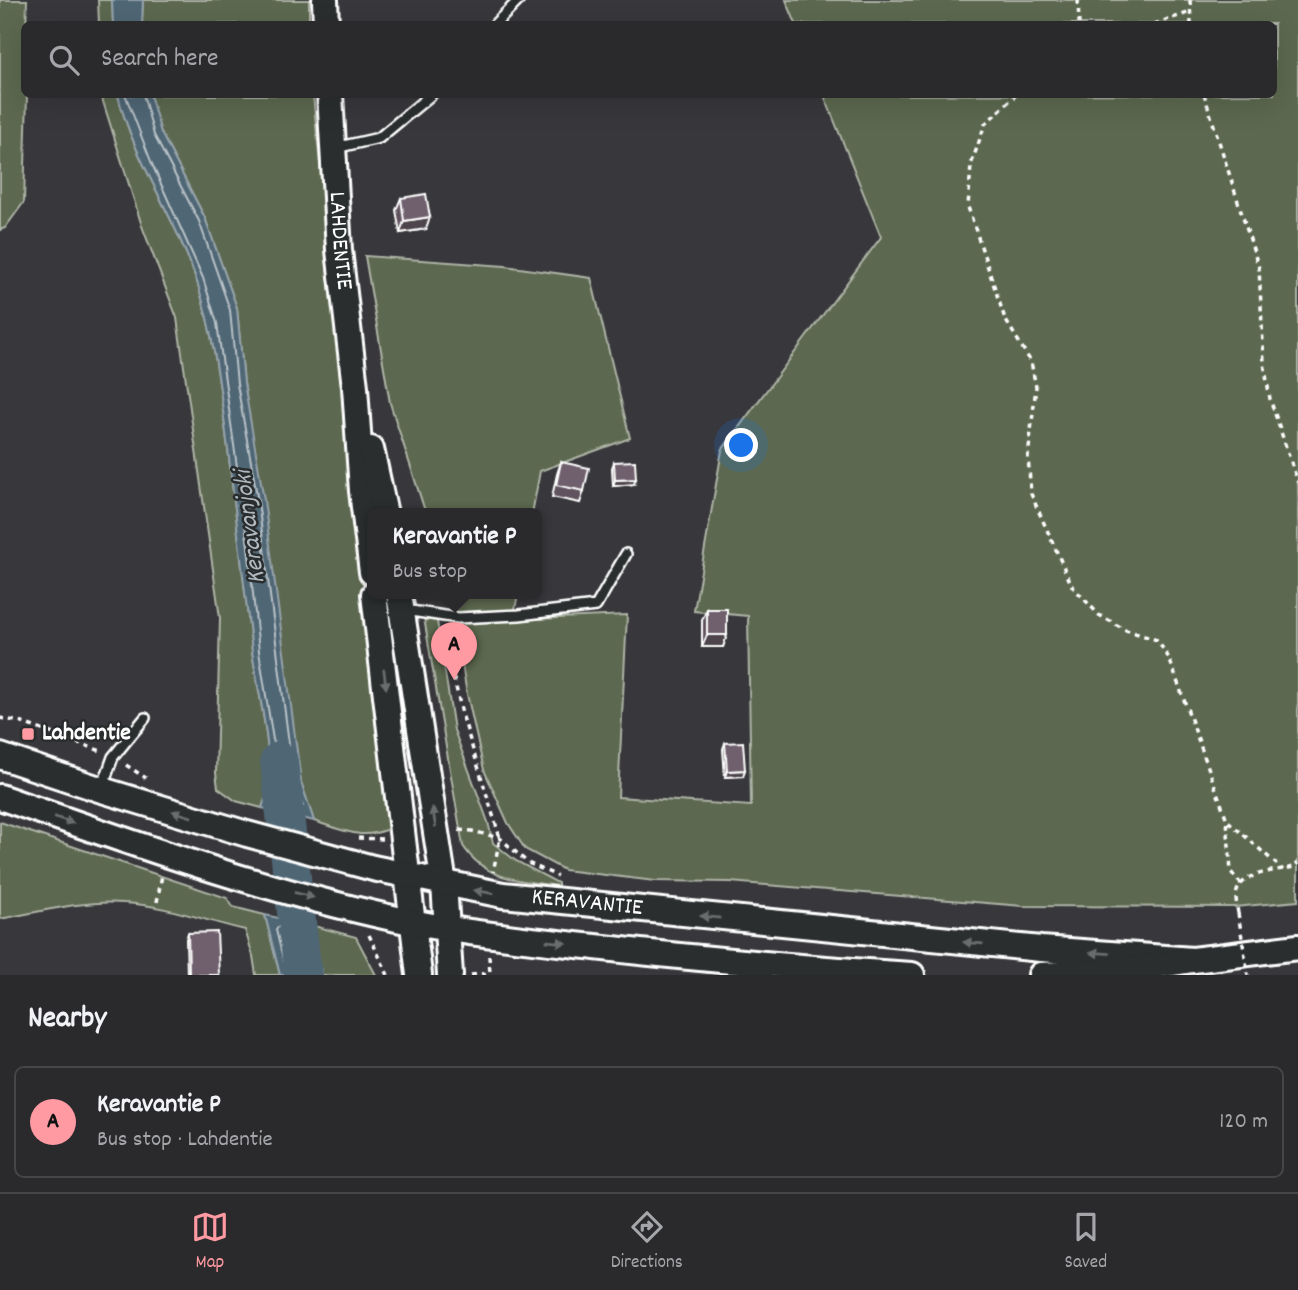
<!DOCTYPE html>
<html lang="en">
<head>
<meta charset="utf-8">
<style>
	body { margin:0; font-family:Dekko,sans-serif; background:#363538; color:#f1f3f6 }
	.you { position:absolute; left:742px; top:446px; width:24px; height:24px; margin:-18px; border:5px solid #fff; border-radius:50%; background:#1a73e8; box-shadow:0 0 0 10px #1a73e833 }
	.badge { display:grid; place-items:center; width:46px; height:46px; border-radius:50%; background:#ff9aa2; color:#111; font-size:23px; font-weight:700 }
	.pin { position:absolute; translate:-50% -58px; filter:drop-shadow(0 2px 4px #0008) }
	.pin::after { content:''; position:absolute; top:37px; width:24px; height:21px; background:inherit; clip-path:polygon(0 0,100% 0,50% 100%) }
	.popup { position:absolute; left:367px; top:508px; width:175px; height:91px; box-sizing:border-box; display:grid; place-content:center; border-radius:10px; background:#2a292c; filter:drop-shadow(0 2px 5px #0005); font-size:23px; white-space:nowrap; color:#a5a6a9 }
	.popup b { font-size:26px; color:#f1f3f6 }
	.popup::after { content:''; position:absolute; left:50%; top:100%; margin-left:-14px; border:14px solid transparent; border-top-color:#2a292c }
	.list { margin:0; padding:0; list-style:none }
	h2 { display:flex; justify-content:space-between; align-items:center; height:91px; margin:0; padding:0 28px; font-size:30px }
	h2 small { font-size:23px; font-weight:400; color:#a5a6a9 }
	.list li { display:grid; grid-template-columns:46px 1fr auto; gap:21px; align-items:center; box-sizing:border-box; height:112px; margin:0 14px 14px; padding:0 14px; border:2px solid #464548; border-radius:10px }
	.list b { display:block; font-size:26px; white-space:nowrap }
	.list p { margin:0; font-size:23px; white-space:nowrap; color:#a5a6a9 }
	.list em { font-size:23px; font-style:normal; color:#a5a6a9 }
	.icon { flex:none; width:38px; height:38px; fill:none; stroke:currentColor; stroke-width:2; stroke-linecap:round; stroke-linejoin:round }
	.map { position:relative; flex:none; width:1298px; height:975px; overflow:hidden }
	.search { position:absolute; background:#2a292c; box-shadow:0 7px 28px #0002; left:21px; right:21px; top:21px; height:77px; display:flex; align-items:center; gap:18px; box-sizing:border-box; padding:0 24px; border-radius:10px; color:#a5a6a9; font-size:26px }
	.sheet { height:217px; background:#2a292c }
	nav { display:flex; justify-content:space-around; align-items:center; box-sizing:border-box; height:98px; border-top:2px solid #464548; background:#2a292c; font-size:19px; color:#a5a6a9 }
	nav a { display:grid; justify-items:center; gap:4px }
	nav .on { color:#ff9aa2 }
	.map>svg:first-child { display:block }
	.green { fill:#5c684f; stroke:#aeb4a7; stroke-width:2 }
	.water { fill:#4f6674; stroke:#95a3ac; stroke-width:2 }
	.lines { fill:none; stroke-linecap:round; stroke-linejoin:round }
	.shore { stroke:#b9c2c7; stroke-width:2 }
	.river { stroke:#4f6674; stroke-width:38 }
	.lane-casing { stroke:#fff; stroke-width:14 }
	.secondary-casing { stroke:#fff; stroke-width:30 }
	.path { stroke:#fff; stroke-width:3.5; stroke-dasharray:5 5; stroke-linecap:butt }
	.lane { stroke:#2a2d2e; stroke-width:9 }
	.secondary { stroke:#2a2d2e; stroke-width:24 }
	.path-bridge { stroke:#fff; stroke-width:3.5; stroke-dasharray:5 5; stroke-linecap:butt }
	.wall { fill:#60535e; stroke:#fff; stroke-width:2 }
	.shaded-wall { fill:#4e444c; stroke:#fff; stroke-width:2 }
	.building { fill:#70616d; stroke:#fff; stroke-width:2 }
	.oneway { fill:#6a6c6d }
	.poi-dot { fill:#ff9aa2; stroke:#2a2d2e; stroke-width:2.5 }
	.labels { text-anchor:middle; dominant-baseline:central; stroke-width:5; stroke-linejoin:round; paint-order:stroke }
	.street-label { font-size:24px; fill:#fff; stroke:#2a2d2e }
	.poi-label { font-size:24px; font-weight:bold; fill:#fff; stroke:#2a2d2e; text-anchor:start }
	.water-label { font-size:26px; font-style:italic; fill:#b0bac0; stroke:#2a2d2e }
</style>
</head>
<body>
<div class="map">
<svg width="1298" height="975" viewBox="0 0 1298 975">
	<rect width="100%" height="100%" fill="#38373b"/>
	<filter id="ink" filterUnits="userSpaceOnUse"><feTurbulence type="fractalNoise" baseFrequency=".0143" numOctaves="2"/><feDisplacementMap in="SourceGraphic" scale="14" xChannelSelector="R" yChannelSelector="G"/><feConvolveMatrix kernelMatrix="1 2 1 2 8 2 1 2 1" color-interpolation-filters="sRGB"/></filter>
	<g filter="url(#ink)">
		<g class="green">
			<path d="M0,0H27L24,94L27,95L24,202L5,228L0,230Z"/>
			<path d="M98,0H112L113,24H99Z"/>
			<path d="M143,0H309V24H142Z"/>
			<path d="M786,0H1298V901L1234,907L1023,906L730,882L655,881L564,870L525,849L508,823L484,770L467,694L450,594H518L513,620L627,615L618,797L751,806L748,616L694,611L722,450L881,237L824,95L1274,94V24H796Z"/>
			<path d="M101,95H118C133,159 178,221 198,285C214,336 220,388 227,441C236,511 243,581 252,651C258,694 279,768 262,808L236,801L218,788L216,773L220,618L177,318L142,226Z"/>
			<path d="M150,95H313L354,501L395,826C364,842 345,831 314,821L301,782L244,383L237,308L205,218L161,133Z"/>
			<path d="M365,256L505,266L591,278L630,438L540,471L532,514H426L390,403Z"/>
			<path d="M431,617L437,621L454,730L488,822L493,843L516,861L558,883V886C520,880 486,881 463,846L424,618Z"/>
			<path d="M0,822L227,898L233,907L265,915L280,975H256L253,956L245,930C206,921 164,905 124,903C83,900 40,912 0,919Z"/>
			<path d="M314,926L356,937L376,975H322L314,944Z"/>
		</g>
		<g class="water">
			<path d="M112,0H143L142,24H113Z"/>
			<path d="M118,95H150L161,133L205,218L237,308L244,383L264,500L301,782L314,821L262,808C279,768 258,694 252,651C243,581 236,511 227,441C220,388 214,336 198,285C178,221 133,159 118,95Z"/>
			<path d="M265,915L314,926V944L322,975H280Z"/>
		</g>
		<g class="lines">
			<g class="shore">
				<path d="M125,94L152,164L203,278L217,323L248,546L259,651L276,759L272,801L275,804L300,810L303,806L294,783L258,501L237,384L230,310L199,221L154,135L143,94"/>
				<path d="M287,975L276,930L279,926L307,933L315,975"/>
				<path d="M296,975L289,941L292,937L298,941L306,975"/>
			</g>
			<path class="river" d="M279,761L303,975"/>
			<defs>
				<g id="lane">
					<path d="M495,24L519,0"/>
					<path d="M335,148L379,138L432,94"/>
					<path d="M404,610L458,618L519,615L596,606L626,554"/>
					<path d="M102,788L113,757L145,718"/>
				</g>
				<g id="secondary">
					<path d="M325,0L326,24"/>
					<path id="s1" d="M330,94L339,250L355,387L362,491L372,572"/>
					<path d="M371,449L385,514"/>
					<path d="M374,594L419,975"/>
					<path d="M399,594L444,884L450,975"/>
					<path id="s2" d="M0,756L102,790L247,834L373,868L503,895L1041,949L1193,960"/>
					<path d="M0,797C135,844 270,893 411,922C471,934 533,940 595,947C700,959 805,968 912,975"/>
					<path d="M1041,975L1122,971L1193,960L1298,947"/>
				</g>
			</defs>
			<use href="#lane" class="lane-casing"/>
			<use href="#secondary" class="secondary-casing"/>
			<g class="path">
				<path d="M1078,0L1079,24"/>
				<path d="M1190,0L1191,24"/>
				<path d="M1154,24L1191,12"/>
				<path d="M1017,94L985,124L971,165L968,207L1005,319L1031,362L1036,387L1028,457L1031,494L1072,586L1099,615L1126,630L1157,640L1169,658L1227,820"/>
				<path d="M1204,94L1259,268L1264,363L1270,399L1298,483"/>
				<path d="M443,629L462,714L500,838L493,872"/>
				<path d="M0,718L20,722L101,751"/>
				<path d="M126,765L146,778"/>
				<path d="M459,830L472,831L500,838L528,863L557,876"/>
				<path d="M358,838L382,839"/>
				<path d="M1241,884L1231,872L1227,820L1283,870"/>
				<path d="M157,902L162,875"/>
				<path d="M1238,913C1237,908 1236,901 1236,896C1238,872 1276,871 1294,867L1298,863"/>
				<path d="M369,935L388,975"/>
				<path d="M489,956L490,975"/>
				<path d="M471,975L490,973"/>
			</g>
			<use href="#lane" class="lane"/>
			<use href="#secondary" class="secondary"/>
			<path class="path-bridge" d="M1238,913L1248,975"/>
		</g>
		<g class="wall">
			<path d="M401,198L426,229L400,233L396,210Z"/>
			<path d="M561,462L584,491L580,503L552,497L557,474Z"/>
			<path d="M614,462L634,484L613,486L612,468Z"/>
			<path d="M707,609L727,635L723,647H702V620Z"/>
			<path d="M725,743L743,776L725,777L723,749Z"/>
			<path d="M188,933L219,975H187L186,939Z"/>
		</g>
		<g class="shaded-wall">
			<path d="M430,217L426,229L400,233L404,221Z"/>
			<path d="M636,479L634,484L613,486L615,480Z"/>
			<path d="M707,635H727L723,647H702Z"/>
			<path d="M745,770L743,776L725,777L727,771Z"/>
		</g>
		<g class="building">
			<path d="M426,194L430,217L404,221L401,198Z"/>
			<path d="M635,461L636,479L615,480L614,462Z"/>
			<path d="M561,462L589,468L584,491L556,485Z"/>
			<rect x="707" y="609" width="20" height="26"/>
			<path d="M743,742L745,770L727,771L725,743Z"/>
			<path d="M217,932L219,975H189L188,933Z"/>
		</g>
		<defs><path id="oneway-solid" d="M-6-.8H1V-3.2L6.5 0L1 3.2V.8H-6Z" transform="scale(1.75)"/></defs>
		<g class="oneway">
			<use href="#oneway-solid" transform="translate(385 679) rotate(83)"/>
			<use href="#oneway-solid" transform="translate(182 814) rotate(-163)"/>
			<use href="#oneway-solid" transform="translate(434 817) rotate(-99)"/>
			<use href="#oneway-solid" transform="translate(64 820) rotate(19)"/>
			<use href="#oneway-solid" transform="translate(484 892) rotate(-170)"/>
			<use href="#oneway-solid" transform="translate(304 895) rotate(15)"/>
			<use href="#oneway-solid" transform="translate(710 917) rotate(-174)"/>
			<use href="#oneway-solid" transform="translate(556 942) rotate(6)"/>
			<use href="#oneway-solid" transform="translate(973 943) rotate(-175)"/>
			<use href="#oneway-solid" transform="translate(1100 953) rotate(-177)"/>
		</g>
	</g>
	<rect class="poi-dot" x="21" y="727" width="14" height="14" rx="3.5"/>
	<g class="labels">
		<g class="street-label">
			<text stroke="none"><textPath href="#s1" startOffset="147">LAHDENTIE</textPath></text>
			<text stroke="none"><textPath href="#s2" startOffset="607">KERAVANTIE</textPath></text>
		</g>
		<g class="poi-label">
			<text x="42" y="734">Lahdentie</text>
		</g>
		<g class="water-label">
			<text transform="translate(251 527) rotate(-97)">Keravanjoki</text>
		</g>
	</g>
</svg>
<div class="you"></div>
<div class="pin badge" style="left:454px;top:680px">A</div>
<div class="popup"><b>Keravantie P</b>Bus stop</div>
<div class="search"><svg class="icon" aria-label="search" viewBox="0 0 24 24"><circle cx="10" cy="10" r="6"/><path d="M15 15l6 6"/></svg>Search here</div>
</div>
<section class="sheet">
<h2>Nearby<small></small></h2>
<ul class="list">
<li><span class="badge">A</span><div><b>Keravantie P</b><p>Bus stop · Lahdentie</p></div><em>120 m</em></li>
</ul>
</section>
<nav>
<a class="on"><svg class="icon" aria-label="map" viewBox="0 0 24 24"><path d="M3 6l6-2 6 2 6-2v14l-6 2-6-2-6 2zM9 4v14M15 6v14"/></svg>Map</a>
<a><svg class="icon" aria-label="directions" viewBox="0 0 24 24"><path d="M12 3l9 9-9 9-9-9zM9 14v-3h6M13 9l2 2-2 2"/></svg>Directions</a>
<a><svg class="icon" aria-label="saved" viewBox="0 0 24 24"><path d="M7 4h10v16l-5-4-5 4z"/></svg>Saved</a>
</nav>
</body>
</html>
